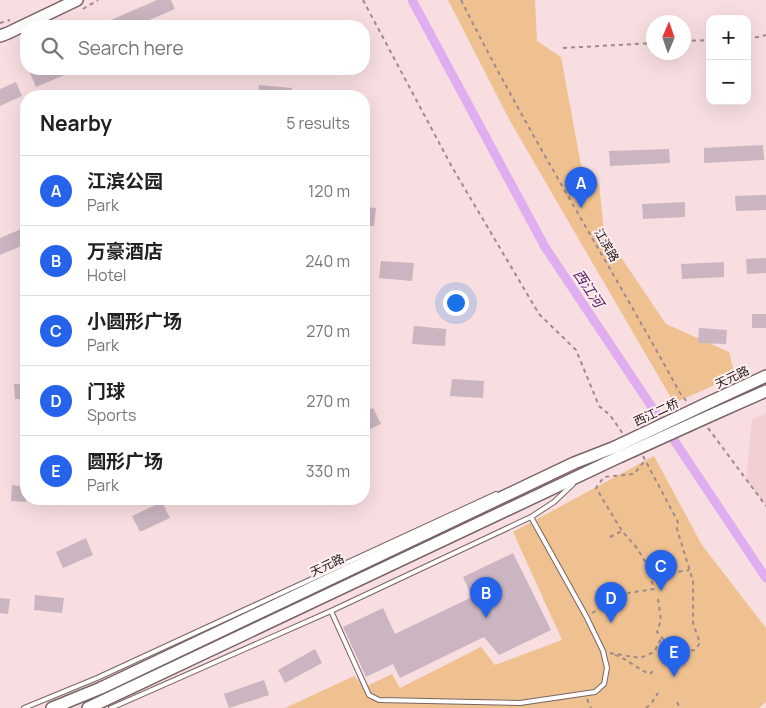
<!DOCTYPE html>
<html lang="en">
<head>
<meta charset="utf-8">
<style>
	body { margin:0; font-family:Manrope,"Noto Sans SC",sans-serif; background:#f6f6f6; color:#222 }
	.controls { position:absolute; right:15px; top:15px; display:grid; overflow:hidden; border-radius:10px; box-shadow:0 5px 20px #0002 }
	.controls button { width:45px; height:45px; display:grid; place-items:center; padding:0; border:0; border-bottom:1px solid #e0e0e0; background:#fff; color:#222; font:25px sans-serif }
	.compass { position:absolute; left:646px; top:15px; width:45px; height:45px; border-radius:50%; background:#fff; box-shadow:0 5px 20px #0002; rotate:2deg }
	.you { position:absolute; left:455px; top:302px; width:18px; height:18px; margin:-12px; border:4px solid #fff; border-radius:50%; background:#1a73e8; box-shadow:0 0 0 8px #1a73e833 }
	.badge { display:grid; place-items:center; width:32px; height:32px; border-radius:50%; background:#2563eb; color:#fff; font-size:16px; font-weight:700 }
	.pin { position:absolute; translate:-50% -41px; filter:drop-shadow(0 1px 2px #0008) }
	.pin::after { content:''; position:absolute; top:26px; width:18px; height:15px; background:inherit; clip-path:polygon(0 0,100% 0,50% 100%) }
	.list { margin:0; padding:0; list-style:none }
	h2 { display:flex; justify-content:space-between; align-items:center; height:65px; margin:0; padding:0 20px; font-size:21px }
	h2 small { font-size:16px; font-weight:400; color:#767676 }
	.list li { display:grid; grid-template-columns:32px 1fr auto; gap:15px; align-items:center; box-sizing:border-box; height:70px; padding:0 20px; border-top:1px solid #e0e0e0 }
	.list b { display:block; font-size:19px; white-space:nowrap }
	.list p { margin:0; font-size:16px; white-space:nowrap; color:#767676 }
	.list em { font-size:16px; font-style:normal; color:#767676 }
	.icon { flex:none; width:28px; height:28px; fill:none; stroke:currentColor; stroke-width:2; stroke-linecap:round; stroke-linejoin:round }
	.map { position:relative; flex:none; width:766px; height:708px; overflow:hidden }
	.search { position:absolute; background:#fff; box-shadow:0 5px 20px #0002; left:20px; top:20px; width:350px; height:55px; display:flex; align-items:center; gap:12px; box-sizing:border-box; padding:0 18px; border-radius:20px; color:#767676; font-size:19px }
	.panel { position:absolute; background:#fff; box-shadow:0 5px 20px #0002; left:20px; top:90px; width:350px; height:415px; border-radius:20px }
	.map>svg:first-child { display:block }
	.built { fill:#f1cfd2 }
	.green { fill:#efc190 }
	.lines { fill:none; stroke-linecap:round; stroke-linejoin:round }
	.canal { stroke:#e0adf0; stroke-width:9 }
	.building { fill:#cab5c0 }
	.lane-casing { stroke:#796465; stroke-width:6 }
	.secondary-casing { stroke:#796465; stroke-width:14 }
	.path { stroke:#9d8a8c; stroke-width:2; stroke-dasharray:4 4; stroke-linecap:butt }
	.lane { stroke:#fff; stroke-width:4 }
	.secondary { stroke:#fff; stroke-width:11 }
	.secondary-bridge-casing { stroke:#796465; stroke-width:14; stroke-linecap:butt }
	.secondary-bridge { stroke:#fff; stroke-width:11 }
	.labels { text-anchor:middle; dominant-baseline:central; stroke-width:4; stroke-linejoin:round; paint-order:stroke }
	.street-label { font-size:12px; fill:#1a1212; stroke:#feeeef }
	.water-label { font-size:14px; font-style:italic; fill:#531765; stroke:#feeeef }
</style>
</head>
<body>
<div class="map">
<svg width="766" height="708" viewBox="0 0 766 708">
	<rect width="100%" height="100%" fill="#f8dee0"/>
	<path class="built" d="M766,413V505L746,480L752,419Z"/>
	<g class="green">
		<path d="M448,0H535L537,41L561,57L581,165L599,184L604,232L666,324L729,352L735,376L674,403L510,121Z"/>
		<path d="M654,456L702,545L766,628V702L759,708H285L354,676L365,687L392,674L400,688L481,647L495,665L562,640L513,532Z"/>
	</g>
	<g class="lines">
		<path class="canal" d="M412,0L545,247L766,578"/>
	</g>
	<g class="building">
		<path d="M157,0H171L175,9L135,26H97Z"/>
		<path d="M40,69H79L36,87L30,73Z"/>
		<path d="M16,82L22,96L0,106V89Z"/>
		<path d="M259,85L292,88L291,96H258Z"/>
		<path d="M763,145L764,160L704,163V148Z"/>
		<path d="M669,149L670,163L610,166L609,151Z"/>
		<path d="M766,195V210L736,211L735,196Z"/>
		<path d="M685,202V217L643,219L642,204Z"/>
		<path d="M364,207L376,208L374,226L364,225Z"/>
		<path d="M26,227V244L0,255V238Z"/>
		<path d="M766,258V273L747,274L746,259Z"/>
		<path d="M381,261L414,263L412,281L379,278Z"/>
		<path d="M724,262V277L682,279L681,264Z"/>
		<rect x="752" y="314" width="14" height="14"/>
		<path d="M414,326L446,329L445,346L412,344Z"/>
		<path d="M699,328L727,330L726,344L698,343Z"/>
		<path d="M452,379L484,381L483,398L450,396Z"/>
		<path d="M14,384H26V399H15Z"/>
		<path d="M373,408L381,424L364,432V412Z"/>
		<path d="M12,485L26,487V502L11,501Z"/>
		<path d="M162,502L170,518L140,532L132,516Z"/>
		<path d="M86,538L93,555L63,568L56,552Z"/>
		<path d="M513,553L551,630L499,655L484,637L400,678L393,664L366,677L343,627L383,608L395,634L472,597L463,577Z"/>
		<path d="M35,595L64,598L62,613L34,610Z"/>
		<path d="M0,598L10,599L8,614L0,613Z"/>
		<path d="M315,649L322,663L285,683L278,670Z"/>
		<path d="M264,680L269,695L229,708L224,694Z"/>
	</g>
	<g class="lines">
		<defs>
			<g id="lane">
				<path d="M331,611L369,695L379,700L520,703L595,692L604,684L607,668L603,651L586,616L531,517"/>
				<path d="M24,708L97,678L496,494"/>
				<path d="M111,708L331,611L531,517L554,502L573,484"/>
			</g>
			<g id="secondary">
				<path d="M0,36L8,33L77,0"/>
				<path d="M710,402L766,376"/>
				<path d="M714,414L766,391"/>
				<path d="M52,708L101,688L574,463L615,447"/>
				<path d="M88,708L619,457"/>
			</g>
		</defs>
		<use href="#lane" class="lane-casing"/>
		<use href="#secondary" class="secondary-casing"/>
		<g class="path">
			<path d="M363,0L452,167L539,314L576,350L599,406L610,415L623,434"/>
			<path d="M461,0C528,134 608,261 680,393L688,403"/>
			<path d="M83,9L98,0"/>
			<path d="M0,23L10,20"/>
			<path d="M747,38L759,37L766,35"/>
			<path d="M684,41L710,40"/>
			<path d="M563,48L654,43"/>
			<path d="M708,428L766,506"/>
			<path d="M643,456L678,522L677,529L693,581V623L700,643L695,650L686,651L683,661"/>
			<path d="M610,537L622,531"/>
			<path d="M660,585L671,573L689,570"/>
			<path d="M658,599L661,620L657,632L664,640L663,657"/>
			<path d="M592,613L628,593L654,589L646,563L637,548L622,531L596,488L604,477L634,474L646,459"/>
			<path d="M610,653L640,658L654,652L662,637"/>
			<path d="M615,655C628,659 637,669 650,674L654,670"/>
			<path d="M587,699L591,708"/>
			<path d="M677,702L680,708"/>
			<path d="M646,708L651,704L658,693"/>
		</g>
		<use href="#lane" class="lane"/>
		<use href="#secondary" class="secondary"/>
		<defs>
			<g id="secondary-bridge">
				<path d="M615,447L710,402"/>
				<path d="M619,457L714,414"/>
			</g>
		</defs>
		<use href="#secondary-bridge" class="secondary-bridge-casing"/>
		<use href="#secondary-bridge" class="secondary-bridge"/>
	</g>
	<g class="labels">
		<g class="street-label">
			<text transform="translate(607 245) rotate(60)">江滨路</text>
			<text transform="translate(732 377) rotate(-25)">天元路</text>
			<text transform="translate(656 412) rotate(-25)">西江二桥</text>
			<text transform="translate(327 565) rotate(-25)">天元路</text>
		</g>
		<g class="water-label">
			<text transform="translate(589 288) rotate(56)">西江河</text>
		</g>
	</g>
</svg>
<div class="controls">
<button>+</button>
<button>−</button>
</div>
<svg class="compass" viewBox="-18 -18 36 36"><path d="M0-13l5 13h-10z" fill="#e53935"/><path d="M0 13l5-13h-10z" fill="#767676"/></svg>
<div class="you"></div>
<div class="pin badge" style="left:581px;top:208px">A</div>
<div class="pin badge" style="left:486px;top:618px">B</div>
<div class="pin badge" style="left:661px;top:591px">C</div>
<div class="pin badge" style="left:611px;top:623px">D</div>
<div class="pin badge" style="left:674px;top:677px">E</div>
<div class="search"><svg class="icon" aria-label="search" viewBox="0 0 24 24"><circle cx="10" cy="10" r="6"/><path d="M15 15l6 6"/></svg>Search here</div>
<section class="panel">
<h2>Nearby<small>5 results</small></h2>
<ul class="list">
<li><span class="badge">A</span><div><b>江滨公园</b><p>Park</p></div><em>120 m</em></li>
<li><span class="badge">B</span><div><b>万豪酒店</b><p>Hotel</p></div><em>240 m</em></li>
<li><span class="badge">C</span><div><b>小圆形广场</b><p>Park</p></div><em>270 m</em></li>
<li><span class="badge">D</span><div><b>门球</b><p>Sports</p></div><em>270 m</em></li>
<li><span class="badge">E</span><div><b>圆形广场</b><p>Park</p></div><em>330 m</em></li>
</ul>
</section>
</div>
</body>
</html>
